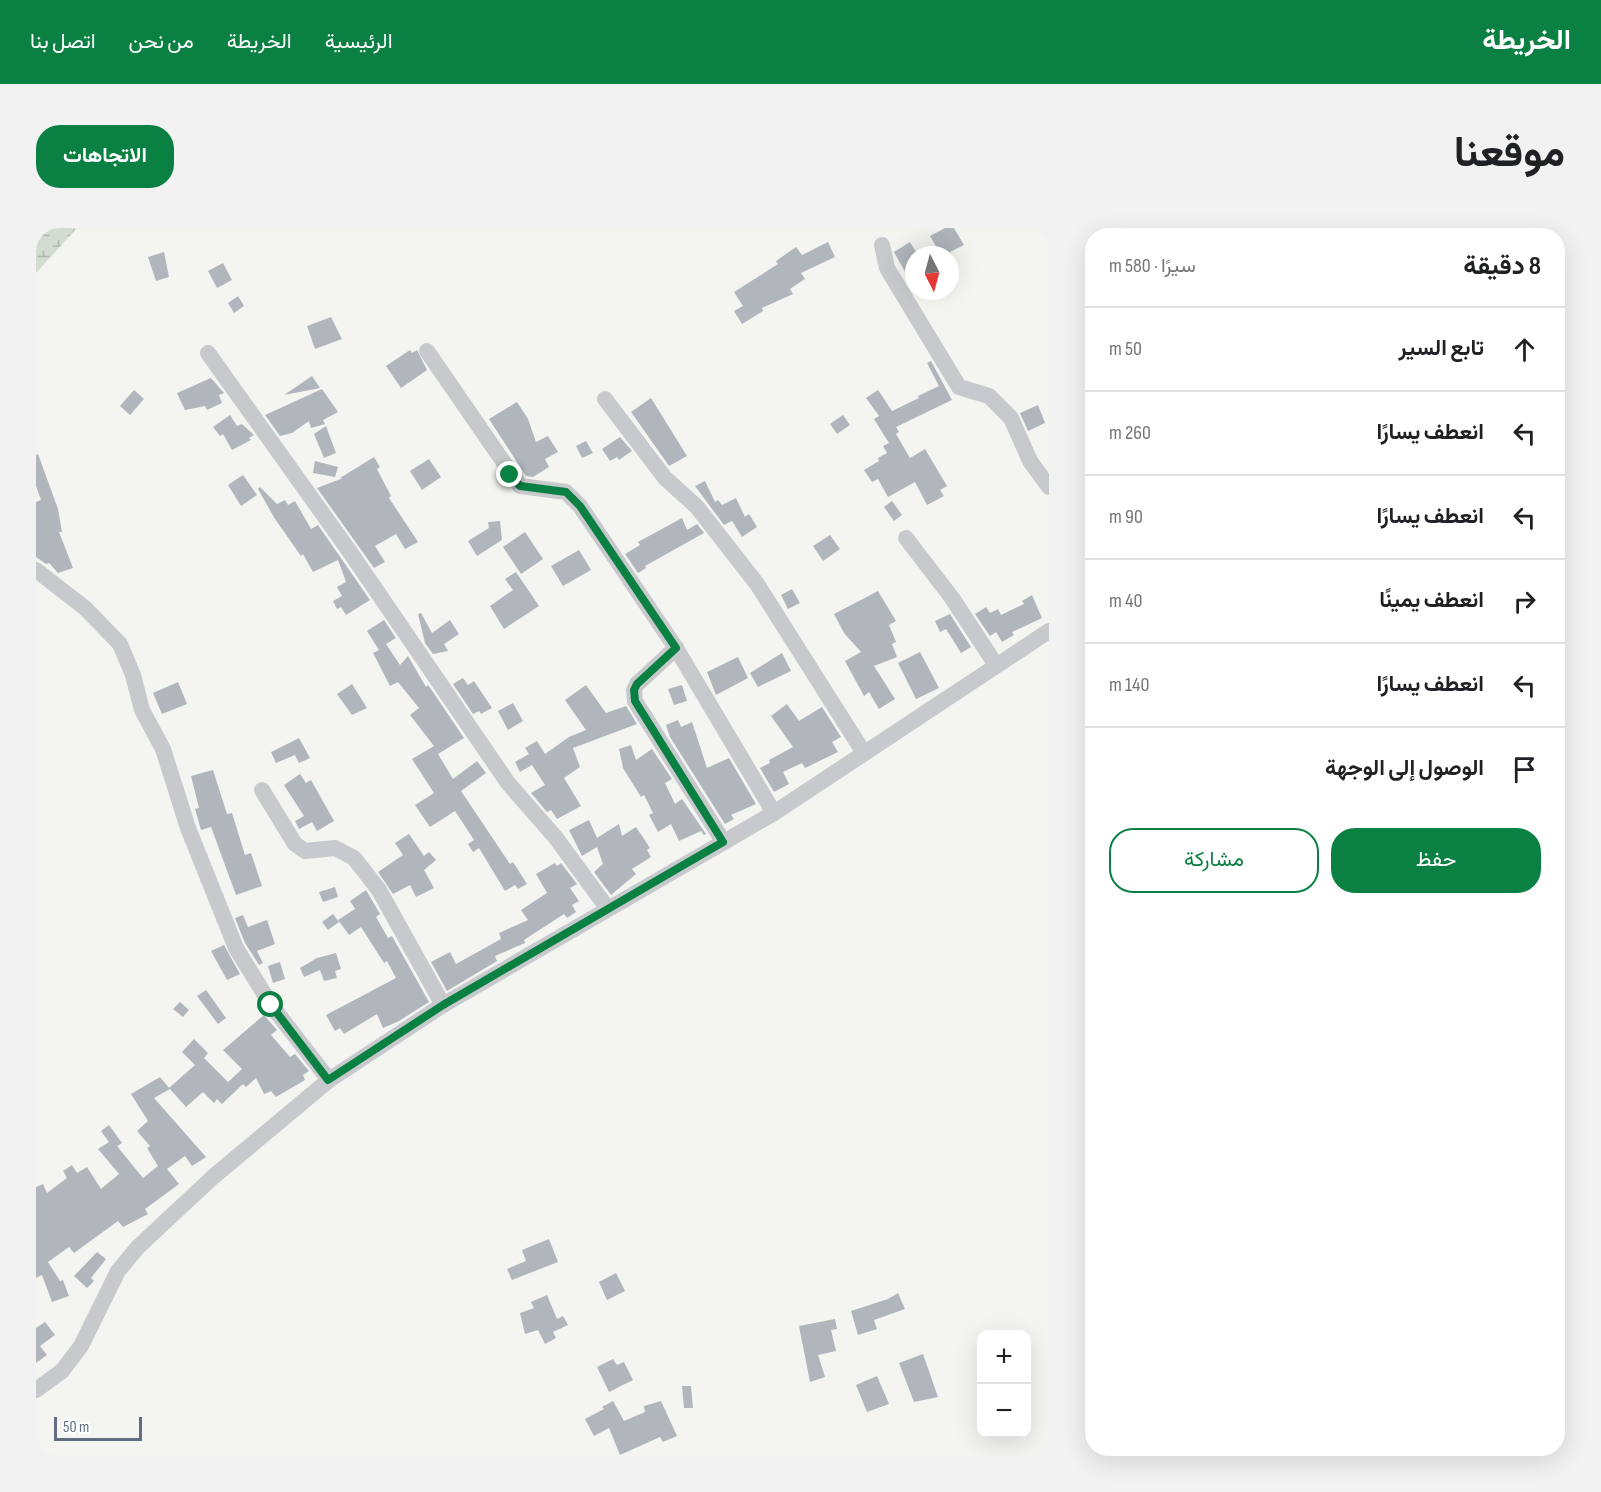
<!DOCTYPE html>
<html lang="ar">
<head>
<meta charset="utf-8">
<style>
	body { margin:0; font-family:"Sofia Sans Condensed",Vazirmatn,sans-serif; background:#f2f2f2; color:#202124; direction:rtl }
	.controls { position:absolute; right:18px; bottom:18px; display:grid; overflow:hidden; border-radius:12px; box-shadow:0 6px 24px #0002 }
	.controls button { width:54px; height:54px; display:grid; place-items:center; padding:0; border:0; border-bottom:2px solid #e0e0e0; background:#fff; color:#202124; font:30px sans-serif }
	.compass { position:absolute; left:869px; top:18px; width:54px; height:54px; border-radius:50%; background:#fff; box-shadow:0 6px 24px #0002; rotate:174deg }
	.scale { position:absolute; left:18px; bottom:15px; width:88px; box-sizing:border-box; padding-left:6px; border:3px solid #626d84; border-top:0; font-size:16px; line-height:21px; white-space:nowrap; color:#626d84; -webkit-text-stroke:4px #fff; paint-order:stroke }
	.stop { position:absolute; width:18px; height:18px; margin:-14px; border:4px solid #0b8043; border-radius:50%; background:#fff }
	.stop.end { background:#0b8043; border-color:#fff; box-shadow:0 2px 6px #0008 }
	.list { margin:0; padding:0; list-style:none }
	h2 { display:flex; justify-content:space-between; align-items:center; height:78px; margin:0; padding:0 24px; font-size:26px }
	h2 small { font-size:20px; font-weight:400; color:#757577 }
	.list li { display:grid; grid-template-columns:39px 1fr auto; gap:18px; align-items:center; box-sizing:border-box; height:84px; padding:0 24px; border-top:2px solid #e0e0e0 }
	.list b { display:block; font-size:22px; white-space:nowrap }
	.list em { font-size:20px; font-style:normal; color:#757577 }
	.actions { display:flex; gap:12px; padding:18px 24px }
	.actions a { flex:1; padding:14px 0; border:2px solid #0b8043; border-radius:24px; text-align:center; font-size:21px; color:#0b8043 }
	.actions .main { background:#0b8043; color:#fff }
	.icon { flex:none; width:33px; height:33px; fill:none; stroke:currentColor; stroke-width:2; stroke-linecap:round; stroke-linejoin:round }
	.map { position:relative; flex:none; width:1013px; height:1228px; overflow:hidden; direction:ltr; border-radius:24px }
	header { display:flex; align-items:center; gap:36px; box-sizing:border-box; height:84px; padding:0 30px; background:#0b8043; color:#fff }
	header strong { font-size:28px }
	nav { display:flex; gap:33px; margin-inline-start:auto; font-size:21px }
	.intro { display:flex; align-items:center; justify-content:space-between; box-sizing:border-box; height:144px; padding:0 36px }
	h1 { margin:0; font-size:42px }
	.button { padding:15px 27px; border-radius:24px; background:#0b8043; color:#fff; font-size:21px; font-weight:700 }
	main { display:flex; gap:36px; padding:0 36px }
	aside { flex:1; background:#fff; border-radius:24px; box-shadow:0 6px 24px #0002 }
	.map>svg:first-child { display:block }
	.wetland { fill:url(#wetland-marsh) }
	.building { fill:#b1b6bd }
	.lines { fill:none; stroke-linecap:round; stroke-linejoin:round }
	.minor { stroke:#c7c9cd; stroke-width:16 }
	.route { stroke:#0b8043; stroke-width:8 }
</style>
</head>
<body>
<header>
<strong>الخريطة</strong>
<nav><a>الرئيسية</a><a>الخريطة</a><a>من نحن</a><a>اتصل بنا</a></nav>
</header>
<div class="intro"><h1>موقعنا</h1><a class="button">الاتجاهات</a></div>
<main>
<aside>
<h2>8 دقيقة<small>سيرًا · 580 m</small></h2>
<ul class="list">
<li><svg class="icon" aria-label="ahead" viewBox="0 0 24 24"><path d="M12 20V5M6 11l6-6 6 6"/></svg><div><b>تابع السير</b></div><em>50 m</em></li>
<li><svg class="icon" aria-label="left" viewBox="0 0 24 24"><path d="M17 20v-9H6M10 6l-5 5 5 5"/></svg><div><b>انعطف يسارًا</b></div><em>260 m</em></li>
<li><svg class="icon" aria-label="left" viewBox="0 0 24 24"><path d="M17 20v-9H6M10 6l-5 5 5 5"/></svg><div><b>انعطف يسارًا</b></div><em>90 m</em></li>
<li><svg class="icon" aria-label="right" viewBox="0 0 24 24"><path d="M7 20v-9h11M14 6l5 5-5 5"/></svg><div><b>انعطف يمينًا</b></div><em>40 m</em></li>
<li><svg class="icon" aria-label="left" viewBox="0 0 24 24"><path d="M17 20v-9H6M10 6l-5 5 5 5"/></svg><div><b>انعطف يسارًا</b></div><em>140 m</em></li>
<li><svg class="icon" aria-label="arrive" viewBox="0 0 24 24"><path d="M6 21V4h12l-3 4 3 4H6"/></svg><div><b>الوصول إلى الوجهة</b></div></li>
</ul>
<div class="actions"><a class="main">حفظ</a><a>مشاركة</a></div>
</aside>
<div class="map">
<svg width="1013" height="1228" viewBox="0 0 1013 1228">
	<defs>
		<pattern id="wetland-marsh" width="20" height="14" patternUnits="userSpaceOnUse" patternTransform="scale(1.5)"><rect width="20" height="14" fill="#d3dcd1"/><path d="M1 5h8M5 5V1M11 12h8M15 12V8" fill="none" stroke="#afb7af"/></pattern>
	</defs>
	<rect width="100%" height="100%" fill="#f4f5f0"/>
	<path class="wetland" d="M0,0H41L0,45Z"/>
	<g class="building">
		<path d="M909,0H918L928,17L914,24L916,27H905L894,8Z"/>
		<path d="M792,14L799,29L765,45L769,51L754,61L757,66L726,80L727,83L706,96L698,83L707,78L698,64L742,36L740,33L760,19L766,27Z"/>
		<path d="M874,14L882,27H878V60L858,24Z"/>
		<path d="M128,24L133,49L120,53L112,29Z"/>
		<path d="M187,35L196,52L181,60L172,43Z"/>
		<path d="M202,68L208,78L198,85L192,75Z"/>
		<path d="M295,89L306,111L279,121L271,98Z"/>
		<path d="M374,122L376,125L381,122L391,142L365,160L350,138Z"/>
		<path d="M895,133L916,172L860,199L863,204L860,206L874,230L889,221L911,258L904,262L908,268L891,277L879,254L852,269L842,251L836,254L828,242L843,233L842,230L851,225L847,218L853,215L838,191L843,188L830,170L842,162L856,183L883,170L882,168L903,158L891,135Z"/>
		<path d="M276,148L284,160L248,167Z"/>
		<path d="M175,150L188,165L183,167L186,175L171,182L169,178L149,182L141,165Z"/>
		<path d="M286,161L302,184L287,192L289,196L275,200L273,193L256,205L244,208L229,187Z"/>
		<path d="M98,162L108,171L94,187L84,178Z"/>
		<path d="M615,170L651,228L633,238L595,184Z"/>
		<path d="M481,174L492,191L500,214L512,208L522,224L509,231L513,239L497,249L490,248L453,191Z"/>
		<path d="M1002,177L1009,195L992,203L984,185Z"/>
		<path d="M194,187L201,198L206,196L218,207L213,210L215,212L196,222L187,206L184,208L177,199Z"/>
		<path d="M807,187L814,197L801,206L794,196Z"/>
		<path d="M290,198L300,225L288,230L278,206Z"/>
		<path d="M584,209L596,223L583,232L581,229L574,233L566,221Z"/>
		<path d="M550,213L557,225L546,230L540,218Z"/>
		<path d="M2,226L22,281L26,304H23L37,340L22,345L13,335L10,336L0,329V274L5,272L0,258V227Z"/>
		<path d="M338,229L344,239L341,241L355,268L353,270L382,314L369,321L360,306L339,318L349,334L338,340L281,260L307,250H304Z"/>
		<path d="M393,231L405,249L386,262L374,243Z"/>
		<path d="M279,233L302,239L299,249L277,245Z"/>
		<path d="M207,247L221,267L205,278L192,257Z"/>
		<path d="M669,253L679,274L682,272L686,277L700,270L709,289L713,286L721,299L706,309L696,293L688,297L659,258Z"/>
		<path d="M224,259L241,276L249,272L252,277L259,273L275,301L282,297L334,372L310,387L305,379L301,381L297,373L306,368L301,359L310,354L302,332L277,344L267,326L265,328L239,291L222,261Z"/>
		<path d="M856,273L866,287L858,293L848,279Z"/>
		<path d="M646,290L651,302L661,296L668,305L609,338L610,340L602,345L589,326L604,317L602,314Z"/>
		<path d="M464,293L466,312L441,328L432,313L453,300L452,294Z"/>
		<path d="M489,304L507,331L485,346L467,319Z"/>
		<path d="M794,307L804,321L787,333L777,318Z"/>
		<path d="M543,322L555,342L527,358L515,338Z"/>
		<path d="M480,344L503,378L468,401L454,378L477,362L469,351Z"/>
		<path d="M756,361L764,375L752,381L745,367Z"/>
		<path d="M842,363L860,393L853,397L860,414L856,416L861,429L838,438L859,471L843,481L833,464L828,468L809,433L825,424L808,405L798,386Z"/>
		<path d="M996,367L1006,390L976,404L978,407L966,414L960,404L954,408L939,386L950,379L954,385L962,381L965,387L988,376L986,373Z"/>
		<path d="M385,385L396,405L414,392L423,406L408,416L412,423L397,426L389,415L382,386Z"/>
		<path d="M914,386L935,419L925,425L910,401L904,404L899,393Z"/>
		<path d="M348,392L360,410L350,416L364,437L372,428L390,459L392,457L397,464L428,510L402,526L417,551L441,533L450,545L425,563L474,636L477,634L491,656L482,661L479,657L469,663L443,620L437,624L432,616L438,612L419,583L394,599L379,577L398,565L376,531L398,518L374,487L383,480L362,454L354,458L337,425L343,422L331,403Z"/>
		<path d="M884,424L903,460L880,471L862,435Z"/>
		<path d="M746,425L755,443L722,459L714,445Z"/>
		<path d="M702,429L712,450L680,467L671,444Z"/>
		<path d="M427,450L432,457L438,453L456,480L445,486L443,483L437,486L417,456Z"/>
		<path d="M142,454L151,476L126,486L117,465Z"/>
		<path d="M316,456L331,480L316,487L301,466Z"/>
		<path d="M550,457L570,485L590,478L601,496L537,520L544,539L528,550L545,578L521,591L515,582L511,584L495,565L509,557L496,537L484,544L479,534L493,526L489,520L501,513L509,526L533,509L550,502L529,472Z"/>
		<path d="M646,457L651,473L638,477L632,461Z"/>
		<path d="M477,475L487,493L472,502L462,483Z"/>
		<path d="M751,476L763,493L786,479L805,509L796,514L802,524L769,540L766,535L747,544L753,556L738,564L724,540L734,535L733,532L757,519L735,488Z"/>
		<path d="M642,492L645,499L656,494L671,540L693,530L720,576L695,587L698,591L689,596L634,509L630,497Z"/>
		<path d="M263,510L274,530L263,535L259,527L240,535L235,524Z"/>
		<path d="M595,517L600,532L616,521L636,551L629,555L639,576L646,571L670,606L668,607L665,603L643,613L635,596L622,604L613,587L617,585L608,567L605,569L587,540L583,521Z"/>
		<path d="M177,542L191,586L196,585L209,627L215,625L226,658L200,667L175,599L165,602L159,581L163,580L155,548Z"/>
		<path d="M264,546L270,555L275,552L298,593L281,603L276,594L263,601L259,593L268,588L248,557Z"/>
		<path d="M553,592L561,610L583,596L586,608L600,599L614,620L611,622L615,629L596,641L600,646L575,667L558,644L567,636L561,619L546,628L533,602Z"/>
		<path d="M373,606L388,628L393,624L400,632L388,642L398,660L380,669L374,657L357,666L342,644L367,627L359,615Z"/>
		<path d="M519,635L521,638L525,635L541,656L534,660L543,673L536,677L540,684L531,690L528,686L488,712L489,715L459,728L461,733L411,763L395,734L414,724L420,736L465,711L463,705L492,692L485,682L511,665L500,646Z"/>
		<path d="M299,659L302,669L287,674L283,664Z"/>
		<path d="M330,662L344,686L340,689L352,710L356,708L393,774L363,793L347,800L341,786L308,806L304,800L299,803L290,787L360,750L351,733L348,735L325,699L313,707L302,692L319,681L314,673Z"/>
		<path d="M297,686L303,694L292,702L286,694Z"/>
		<path d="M207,687L212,699L231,692L239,716L221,723L227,735L223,737L209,715L199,690Z"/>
		<path d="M188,717L204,746L191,752L175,723Z"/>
		<path d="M300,725L305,741L299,743L301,750L288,753L284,742L268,749L264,740L281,730Z"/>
		<path d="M244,734L249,751L237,755L232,738Z"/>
		<path d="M170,762L190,790L182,796L161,768Z"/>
		<path d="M144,774L153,782L147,789L137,781Z"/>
		<path d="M228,787L241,802L235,807L254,829L259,826L273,843L267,847L269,852L240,869L235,863L228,866L220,850L210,859L207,856L186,876L181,871L178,875L167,864L150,879L133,860L159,837L146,824L158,811L172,825L168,830L192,854L206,841L187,822Z"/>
		<path d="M124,849L134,861L118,870L170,929L156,938L149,928L131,941L143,956L109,981L112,986L87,999L82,993L38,1025L33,1019L12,1034L24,1053L27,1052L33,1068L16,1074L6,1047L0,1050V959L7,956L11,965L31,950L27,943L36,937L41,945L51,939L65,961L83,946L62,921L73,914L65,903L73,897L86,915L81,918L107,950L122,938L111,920L114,918L101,903L112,893L95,866Z"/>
		<path d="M513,1011L522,1034L476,1052L471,1041L490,1033L486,1022Z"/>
		<path d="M61,1024L70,1031L55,1050L58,1053L51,1060L38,1048Z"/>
		<path d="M580,1045L589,1063L571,1072L563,1054Z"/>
		<path d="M862,1065L869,1081L838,1092L841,1101L822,1107L815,1083L852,1071Z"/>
		<path d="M511,1067L521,1091L527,1088L532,1097L517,1104L520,1110L509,1116L502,1102L489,1106L484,1085L498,1080L495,1074Z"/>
		<path d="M799,1091L801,1101L795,1102L800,1123L782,1127L789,1149L774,1154L763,1098Z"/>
		<path d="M9,1094L19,1107L4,1118L11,1127L0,1135V1100Z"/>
		<path d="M887,1126L902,1169L878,1174L863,1135Z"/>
		<path d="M577,1131L581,1137L588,1134L597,1152L573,1164L561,1139Z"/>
		<path d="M841,1148L853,1176L831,1184L820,1157Z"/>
		<path d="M646,1158H655L657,1180H648Z"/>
		<path d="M577,1173L588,1193L609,1184L608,1178L625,1173L641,1208L627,1214L624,1209L584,1227L573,1200L558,1208L549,1191L568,1181L566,1179Z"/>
	</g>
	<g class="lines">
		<g class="minor">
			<path d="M846,17L851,40L923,159L953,168L975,190L994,233L1013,259"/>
			<path d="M391,123L484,258L530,264L544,278L640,420L738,585"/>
			<path d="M172,125L314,324L472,555L520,610L572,681"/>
			<path d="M569,171L629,250L661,279L721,356L828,525"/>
			<path d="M870,310L916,370L960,437"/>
			<path d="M0,342L49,380L84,416L97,447L106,482L127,521L152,600L200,720L235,777L293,852"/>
			<path d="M640,420L601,456L598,462L599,473L687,613"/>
			<path d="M226,562L259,616L269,623L299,620L318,630L343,662L407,777"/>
			<path d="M0,1162L26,1143L45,1118L82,1043L102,1019L177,949L293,852L407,777L738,585L1013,403"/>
		</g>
	</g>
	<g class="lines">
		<path class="route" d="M235,777L292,852L407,777L687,614L599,473L598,462L601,456L640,420L544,278L530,264L484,258L474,247"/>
	</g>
</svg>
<div class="controls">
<button>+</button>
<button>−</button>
</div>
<svg class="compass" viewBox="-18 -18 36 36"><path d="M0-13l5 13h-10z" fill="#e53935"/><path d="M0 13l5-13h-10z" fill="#757577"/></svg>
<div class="scale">50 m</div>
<div class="stop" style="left:235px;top:777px"></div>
<div class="stop end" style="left:474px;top:247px"></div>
</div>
</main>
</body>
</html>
